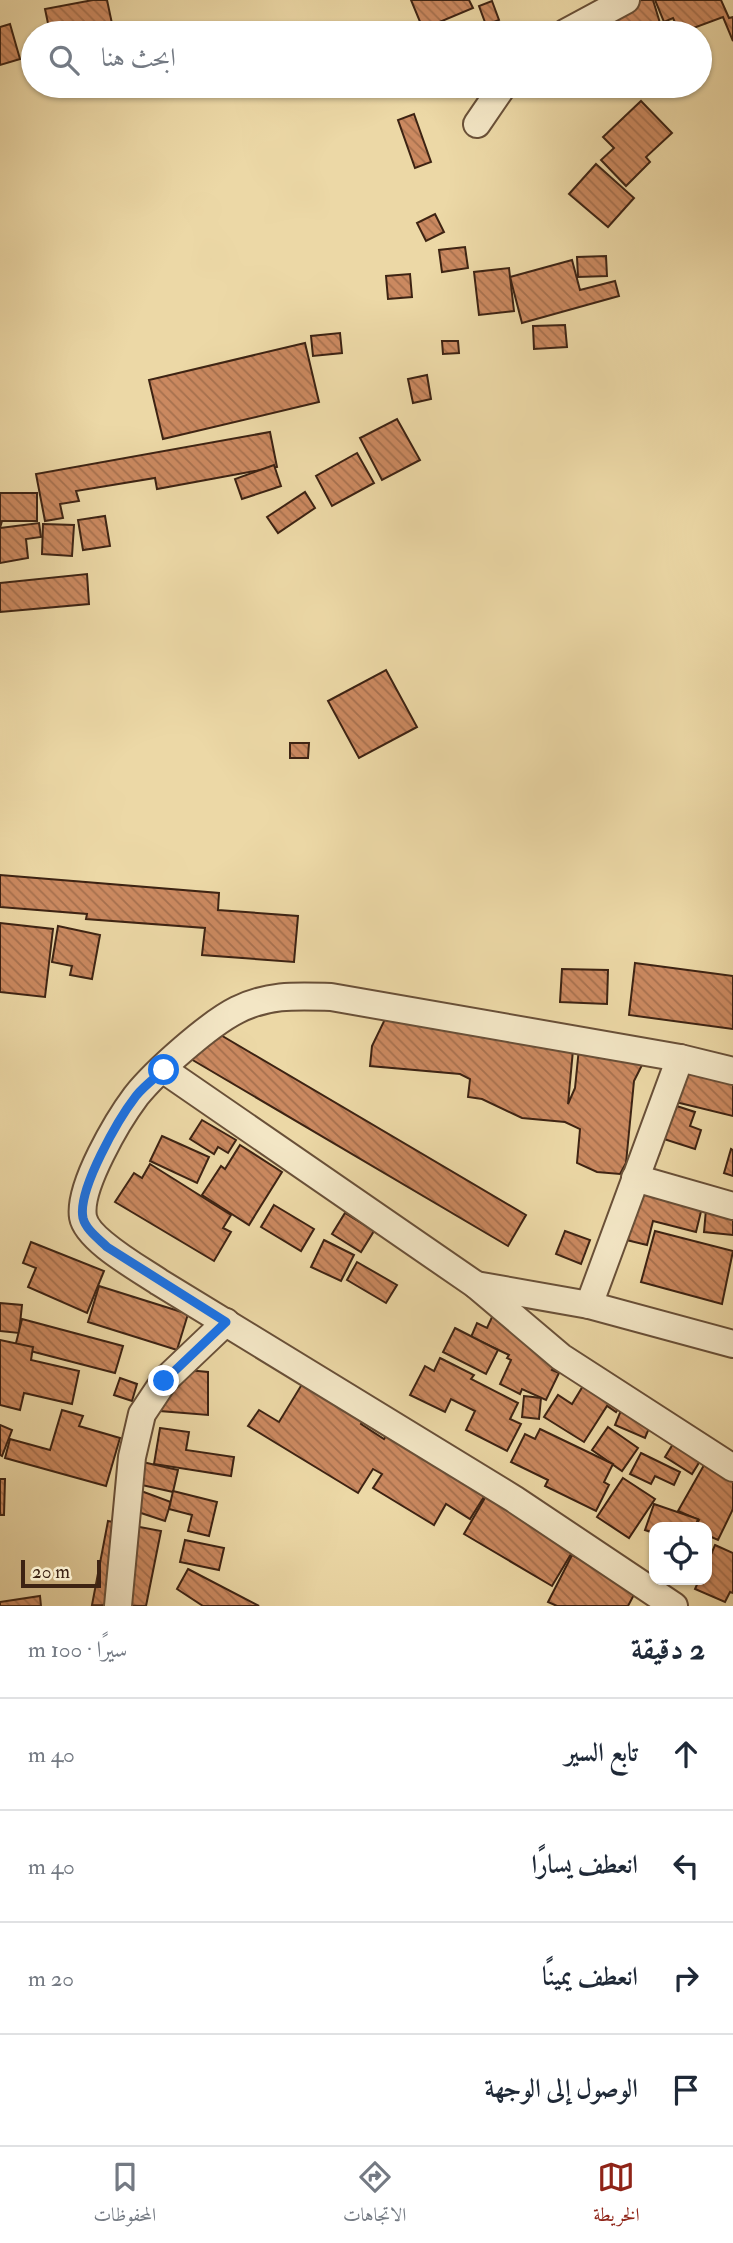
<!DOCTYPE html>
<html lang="ar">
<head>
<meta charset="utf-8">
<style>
	body { margin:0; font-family:"IM FELL Double Pica",Amiri,serif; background:#f6f6f7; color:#1f2937; direction:rtl }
	.controls { position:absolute; right:21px; bottom:21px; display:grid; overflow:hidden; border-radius:14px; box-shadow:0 2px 5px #0004 }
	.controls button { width:63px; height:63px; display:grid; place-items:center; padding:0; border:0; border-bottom:2px solid #e0e1e3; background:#fff; color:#1f2937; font:35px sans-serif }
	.scale { position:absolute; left:21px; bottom:18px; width:80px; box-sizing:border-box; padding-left:7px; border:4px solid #3d2313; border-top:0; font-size:19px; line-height:24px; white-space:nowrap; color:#3d2313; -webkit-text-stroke:5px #f3e6c5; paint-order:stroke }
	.stop { position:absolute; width:21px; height:21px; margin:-16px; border:5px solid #1a73e8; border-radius:50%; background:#fff }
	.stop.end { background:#1a73e8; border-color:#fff; box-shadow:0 2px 7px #0008 }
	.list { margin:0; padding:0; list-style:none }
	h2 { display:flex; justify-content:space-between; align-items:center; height:91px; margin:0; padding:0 28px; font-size:30px }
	h2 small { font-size:23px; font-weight:400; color:#747a83 }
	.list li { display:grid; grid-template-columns:46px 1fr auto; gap:21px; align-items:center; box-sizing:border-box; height:112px; padding:0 28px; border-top:2px solid #e0e1e3 }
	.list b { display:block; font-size:26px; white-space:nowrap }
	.list em { font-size:23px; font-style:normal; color:#747a83 }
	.icon { flex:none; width:38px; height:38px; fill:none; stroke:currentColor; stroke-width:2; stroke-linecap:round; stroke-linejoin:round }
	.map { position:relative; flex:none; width:733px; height:1606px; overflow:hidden; direction:ltr }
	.search { position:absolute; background:#fff; box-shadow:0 2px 5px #0004; left:21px; right:21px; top:21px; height:77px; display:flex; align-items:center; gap:18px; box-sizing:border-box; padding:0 24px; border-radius:38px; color:#747a83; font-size:26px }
	.sheet { height:539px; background:#fff }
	nav { display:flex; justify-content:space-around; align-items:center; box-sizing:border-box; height:98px; border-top:2px solid #e0e1e3; background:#fff; font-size:19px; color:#747a83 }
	nav a { display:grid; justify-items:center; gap:4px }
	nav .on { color:#8f2418 }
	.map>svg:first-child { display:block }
	.building { fill:url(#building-back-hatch); stroke:#3d2313; stroke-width:2 }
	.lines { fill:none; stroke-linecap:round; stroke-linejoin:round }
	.minor-casing { stroke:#695038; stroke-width:30 }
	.minor { stroke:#f3e6c5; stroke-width:26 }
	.route { stroke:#1a73e8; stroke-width:9 }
</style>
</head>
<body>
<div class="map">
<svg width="733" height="1606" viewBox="0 0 733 1606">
	<defs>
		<pattern id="building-back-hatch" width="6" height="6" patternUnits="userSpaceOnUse" patternTransform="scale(1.75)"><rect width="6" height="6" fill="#cb8960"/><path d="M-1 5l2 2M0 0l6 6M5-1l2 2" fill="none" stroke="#a6704e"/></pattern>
	</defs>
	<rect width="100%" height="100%" fill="#ecd8a6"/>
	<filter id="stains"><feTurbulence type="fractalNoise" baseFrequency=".00286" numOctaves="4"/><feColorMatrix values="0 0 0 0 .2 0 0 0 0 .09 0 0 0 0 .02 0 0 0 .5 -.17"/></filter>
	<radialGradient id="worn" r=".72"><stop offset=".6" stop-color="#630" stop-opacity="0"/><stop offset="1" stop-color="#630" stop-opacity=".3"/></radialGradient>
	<g class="building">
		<path d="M93,0H107L114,33H50L45,9Z"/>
		<path d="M411,0H469L473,8L423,29Z"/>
		<path d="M630,0H653L663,33H579Z"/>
		<path d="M655,0H721L729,18L733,17V41L723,17L680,33L673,18L664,22Z"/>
		<path d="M492,1L499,20L486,25L479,6Z"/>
		<path d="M10,24L20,59L0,65V27Z"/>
		<path d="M324,86H358V93L324,95Z"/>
		<path d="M641,101L672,133L646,157L650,162L626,186L601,160L614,148L603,137Z"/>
		<path d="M414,114L431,162L415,168L398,120Z"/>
		<path d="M596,164L634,198L608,227L569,194Z"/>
		<path d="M435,214L444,232L426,241L417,223Z"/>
		<path d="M465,247L468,268L442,272L439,250Z"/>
		<path d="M606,256L607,276L578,277L577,257Z"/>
		<path d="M572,260L580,290L615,281L619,296L522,323L510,277Z"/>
		<path d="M509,268L514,311L479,315L474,272Z"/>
		<path d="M410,274L412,297L388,299L386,276Z"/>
		<path d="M565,325L567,347L534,349L533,326Z"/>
		<path d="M340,333L342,353L313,356L311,336Z"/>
		<path d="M442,341H458L459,353L443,354Z"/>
		<path d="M305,343L319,402L163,439L149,380Z"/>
		<path d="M427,375L431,399L413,403L408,379Z"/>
		<path d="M397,419L420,460L382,480L360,438Z"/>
		<path d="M270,432L277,467L157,489L155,478L76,491L79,501L60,504L63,518L45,521L36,474Z"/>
		<path d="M357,453L374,483L332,506L316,476Z"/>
		<path d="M274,465L281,486L242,499L235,479Z"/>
		<path d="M305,492L315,508L278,533L267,517Z"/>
		<path d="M0,493H37V521H2L0,528Z"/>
		<path d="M105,516L110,546L83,550L78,520Z"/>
		<path d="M39,523L41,537L26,539L28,558L0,563V528Z"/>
		<path d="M43,524L74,525L72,556L42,554Z"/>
		<path d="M87,574L89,604L0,612V583Z"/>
		<path d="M386,670L417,727L359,758L328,701Z"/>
		<path d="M290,743H309L308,758H290Z"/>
		<path d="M0,875L219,893L218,910L298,916L294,962L202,955L205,928L86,919L87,914L0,907Z"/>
		<path d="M0,923L53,929L45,997L0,992Z"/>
		<path d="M58,926L100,935L92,979L70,975L72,966L52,962Z"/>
		<path d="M635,963L733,976V1029L629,1015Z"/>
		<path d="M562,969L608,970L607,1004L560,1002Z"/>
		<path d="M388,1013L573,1050L568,1104L575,1088L580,1038L644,1061L634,1081L626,1163L620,1174L597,1172L577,1163L580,1129L565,1122L522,1118L482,1099L468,1097L470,1079L460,1074L370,1066L372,1046Z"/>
		<path d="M197,1021L526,1215L508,1246L179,1052Z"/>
		<path d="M667,1051L733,1068V1116L655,1097Z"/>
		<path d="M655,1099L695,1112L690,1126L701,1130L695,1149L664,1139L659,1155L638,1147Z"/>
		<path d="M202,1120L236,1140L228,1153L218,1147L214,1154L190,1139Z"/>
		<path d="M162,1136L209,1157L197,1183L150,1161Z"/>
		<path d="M240,1145L282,1172L249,1225L202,1195L221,1166L225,1169Z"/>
		<path d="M731,1149L733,1150V1176L724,1173Z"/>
		<path d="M150,1164L231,1215L223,1228L231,1232L214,1261L115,1202L134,1173L142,1178Z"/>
		<path d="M631,1172L706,1191L696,1232L653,1221L647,1245L614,1237Z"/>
		<path d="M707,1198L733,1201V1235L704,1232Z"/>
		<path d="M274,1205L314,1229L301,1251L261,1227Z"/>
		<path d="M345,1213L374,1231L361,1252L332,1234Z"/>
		<path d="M565,1231L590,1240L581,1264L556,1254Z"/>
		<path d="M655,1231L733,1251L722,1304L641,1282Z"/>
		<path d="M324,1240L354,1255L341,1281L311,1267Z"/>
		<path d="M31,1242L104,1271L87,1313L28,1287L36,1268L23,1263Z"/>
		<path d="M357,1262L397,1285L386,1303L347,1280Z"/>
		<path d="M99,1286L188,1314L177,1350L88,1322Z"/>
		<path d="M0,1303L22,1305L19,1333L0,1331Z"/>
		<path d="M493,1315L560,1353L552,1370L559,1373L546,1400L522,1389L520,1394L500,1384L511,1360L507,1358L509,1355L471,1337L477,1323L487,1328Z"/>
		<path d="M22,1319L123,1346L115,1373L15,1347Z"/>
		<path d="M455,1328L498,1350L486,1374L443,1352Z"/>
		<path d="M0,1340L33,1347L31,1360L79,1371L72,1404L24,1393L20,1410L0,1405Z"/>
		<path d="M440,1358L474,1375L471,1379L518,1403L510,1419L521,1424L507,1451L466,1430L475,1411L451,1399L445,1412L410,1395L425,1366L434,1371Z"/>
		<path d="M187,1370L208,1372V1415L160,1411L163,1375Z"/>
		<path d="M307,1376L368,1413L361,1424L384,1439L388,1433L487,1492L470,1519L446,1504L434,1525L373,1488L382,1474L373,1469L358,1493L248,1426L259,1410L279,1422Z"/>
		<path d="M120,1378L137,1384L132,1401L114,1395Z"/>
		<path d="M586,1381L622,1403L616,1412L607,1406L584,1442L544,1417L558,1395L572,1404Z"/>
		<path d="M524,1396L541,1398L539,1419L522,1417Z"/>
		<path d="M624,1403L654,1416L645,1438L615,1425Z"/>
		<path d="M62,1410L83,1416L79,1426L120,1438L106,1486L5,1458L10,1439L50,1450Z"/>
		<path d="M0,1425L12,1430L2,1456L0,1455Z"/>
		<path d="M608,1427L638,1448L622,1471L592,1450Z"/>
		<path d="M160,1428L189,1432L186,1450L234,1457L231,1476L154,1464Z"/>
		<path d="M540,1429L613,1464L604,1482L609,1485L596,1511L545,1486L548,1480L511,1462L525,1434L535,1439Z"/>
		<path d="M678,1436L705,1453L692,1474L665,1457Z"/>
		<path d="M641,1453L680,1472L674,1485L655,1476L651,1484L630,1474Z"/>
		<path d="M708,1458L733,1470V1509L718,1540L707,1535V1527H695L699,1520L678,1511Z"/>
		<path d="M138,1461L178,1470L173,1492L133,1483Z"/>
		<path d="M623,1478L655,1499L629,1538L597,1517Z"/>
		<path d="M0,1479H5L4,1515H0Z"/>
		<path d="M133,1488L171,1502L165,1521L126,1508Z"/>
		<path d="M173,1491L217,1502L209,1536L188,1531L192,1515L169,1509Z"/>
		<path d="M486,1496L574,1549L552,1586L464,1534Z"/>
		<path d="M654,1504L698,1519L695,1527L665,1526L654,1527V1533L645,1530Z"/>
		<path d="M108,1521L161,1531L146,1606L92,1605Z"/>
		<path d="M185,1540L224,1548L219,1570L180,1562Z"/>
		<path d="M715,1545L733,1553V1593L730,1592L725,1602L695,1589L699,1580H707V1564Z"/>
		<path d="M572,1555L637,1589L628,1606H557L548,1602Z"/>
		<path d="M188,1569L259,1606H203L177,1589Z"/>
		<path d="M40,1596L41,1606H0V1602Z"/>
	</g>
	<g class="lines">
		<defs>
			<g id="minor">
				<path d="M565,33L626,0"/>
				<path d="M477,124L503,86"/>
				<path d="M164,1070L476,1285L561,1357L733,1468"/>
				<path d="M635,1178L733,1206"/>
				<path d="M476,1285L589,1305L733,1344"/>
				<path d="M589,1305L680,1058"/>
				<path d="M118,1606L132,1457L142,1414L164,1381L226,1322"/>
				<path d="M674,1606L514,1499L159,1282C140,1269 87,1240 83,1217C78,1187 118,1120 136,1096C156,1071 209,1024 237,1010C269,994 297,996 331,997L680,1058L733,1071"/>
			</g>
		</defs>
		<use href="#minor" class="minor-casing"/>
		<use href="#minor" class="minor"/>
	</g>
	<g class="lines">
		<path class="route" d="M164,1070C155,1078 144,1086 136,1096C119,1118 77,1190 83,1218C86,1230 99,1239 107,1247L226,1322L164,1381"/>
	</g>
	<rect width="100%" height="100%" filter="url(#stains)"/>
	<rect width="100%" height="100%" fill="url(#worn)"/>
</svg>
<div class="controls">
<button><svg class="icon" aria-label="locate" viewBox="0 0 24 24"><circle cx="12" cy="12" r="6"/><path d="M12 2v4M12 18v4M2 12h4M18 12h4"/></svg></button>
</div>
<div class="scale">20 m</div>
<div class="stop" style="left:164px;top:1070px"></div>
<div class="stop end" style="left:164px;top:1381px"></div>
<div class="search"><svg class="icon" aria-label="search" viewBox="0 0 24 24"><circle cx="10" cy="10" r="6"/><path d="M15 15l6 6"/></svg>ابحث هنا</div>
</div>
<section class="sheet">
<h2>2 دقيقة<small>سيرًا · 100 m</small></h2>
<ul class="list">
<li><svg class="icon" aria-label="ahead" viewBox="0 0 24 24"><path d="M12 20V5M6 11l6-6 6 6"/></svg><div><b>تابع السير</b></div><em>40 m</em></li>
<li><svg class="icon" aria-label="left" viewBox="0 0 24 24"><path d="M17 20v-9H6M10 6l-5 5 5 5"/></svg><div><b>انعطف يسارًا</b></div><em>40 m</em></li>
<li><svg class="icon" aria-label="right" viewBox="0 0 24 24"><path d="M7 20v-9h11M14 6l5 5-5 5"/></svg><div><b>انعطف يمينًا</b></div><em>20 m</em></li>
<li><svg class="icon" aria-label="arrive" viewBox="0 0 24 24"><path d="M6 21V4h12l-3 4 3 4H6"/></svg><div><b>الوصول إلى الوجهة</b></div></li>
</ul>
</section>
<nav>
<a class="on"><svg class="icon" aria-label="map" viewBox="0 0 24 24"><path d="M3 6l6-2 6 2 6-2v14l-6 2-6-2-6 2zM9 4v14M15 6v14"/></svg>الخريطة</a>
<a><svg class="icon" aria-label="directions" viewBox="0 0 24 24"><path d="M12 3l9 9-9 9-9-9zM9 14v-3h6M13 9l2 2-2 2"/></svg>الاتجاهات</a>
<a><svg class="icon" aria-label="saved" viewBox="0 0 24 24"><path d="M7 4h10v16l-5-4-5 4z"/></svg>المحفوظات</a>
</nav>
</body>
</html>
